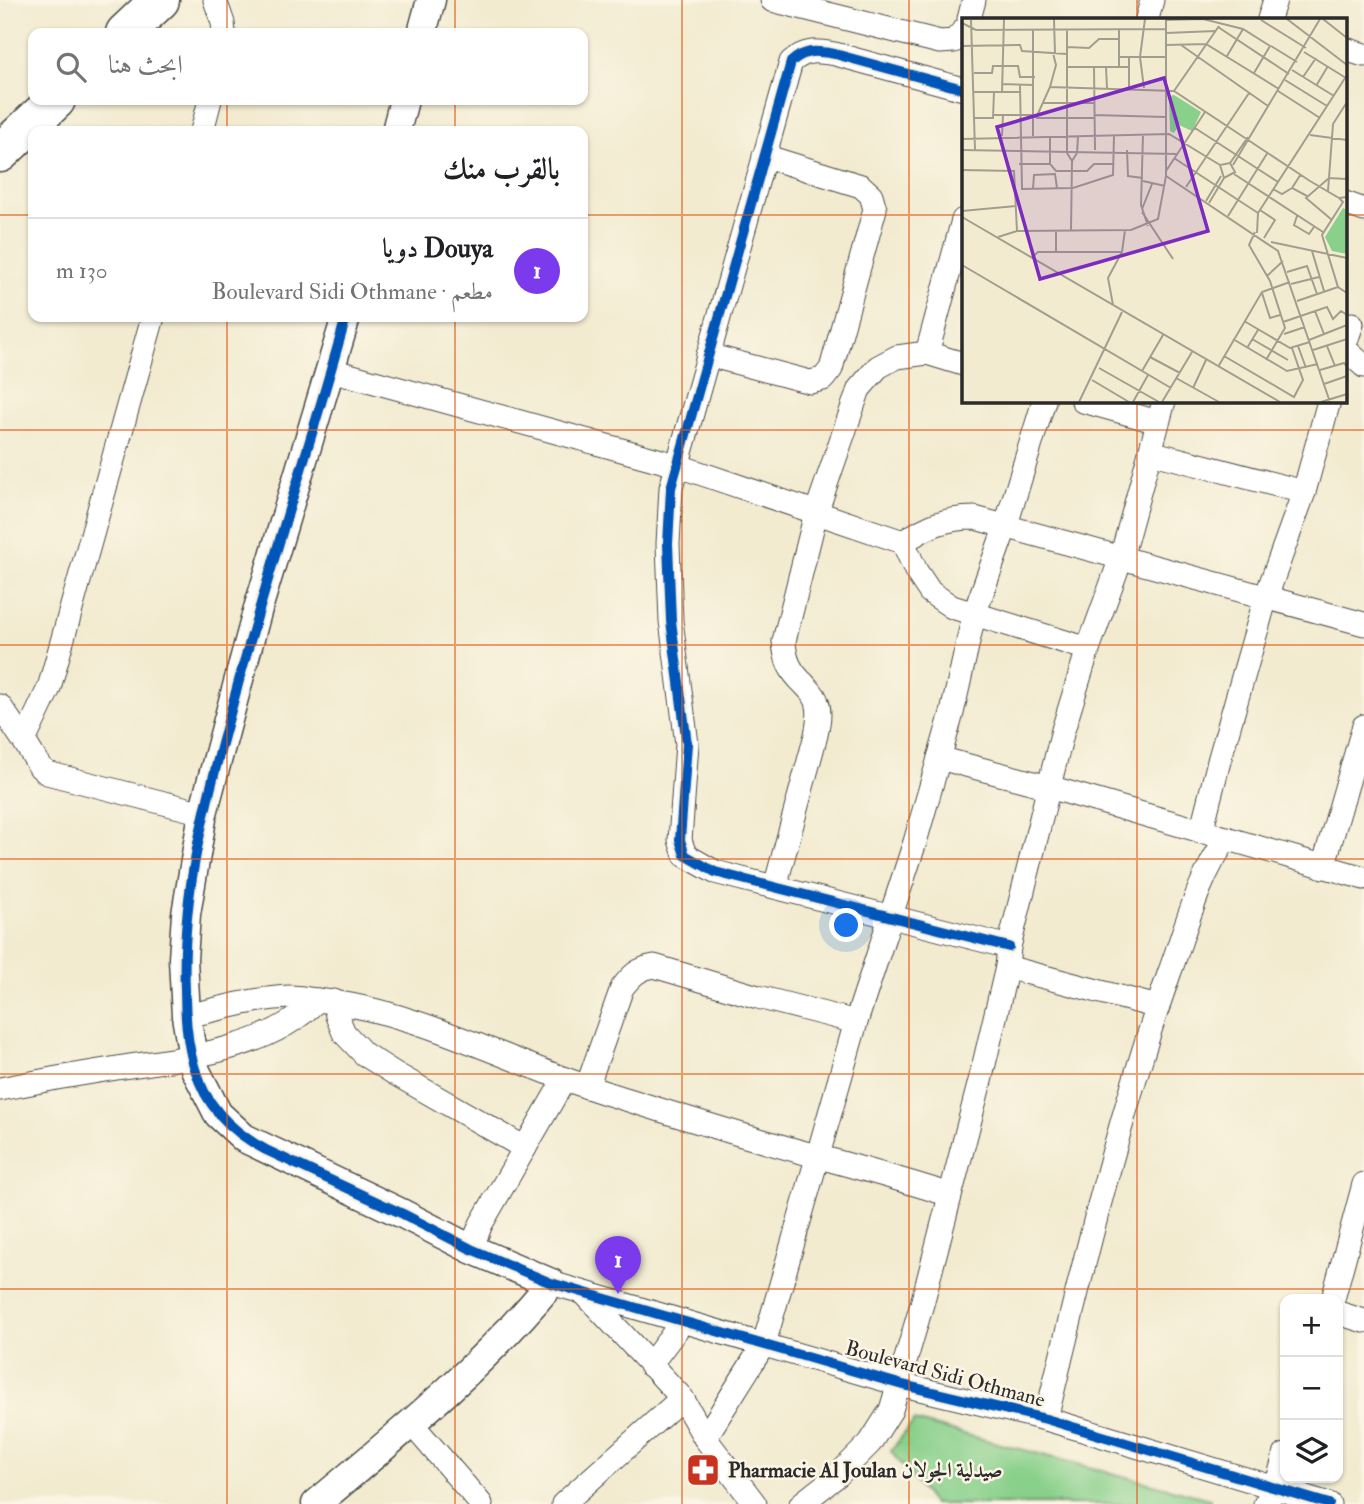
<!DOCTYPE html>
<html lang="ar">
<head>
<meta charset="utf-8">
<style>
	body { margin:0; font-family:"IM FELL Double Pica",Amiri,serif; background:#f6f6f6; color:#202124; direction:rtl }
	.controls { position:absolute; right:21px; bottom:21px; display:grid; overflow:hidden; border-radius:14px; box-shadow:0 2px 5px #0004 }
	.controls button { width:63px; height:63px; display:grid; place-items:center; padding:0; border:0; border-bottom:2px solid #e0e0e0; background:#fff; color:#202124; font:35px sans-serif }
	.you { position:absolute; left:847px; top:926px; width:24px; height:24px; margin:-18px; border:5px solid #fff; border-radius:50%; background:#1a73e8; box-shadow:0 0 0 10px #1a73e833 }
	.badge { display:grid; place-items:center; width:46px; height:46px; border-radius:50%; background:#7c3aed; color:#fff; font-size:23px; font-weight:700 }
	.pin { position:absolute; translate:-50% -58px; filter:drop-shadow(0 2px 4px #0008) }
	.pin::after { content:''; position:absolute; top:37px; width:24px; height:21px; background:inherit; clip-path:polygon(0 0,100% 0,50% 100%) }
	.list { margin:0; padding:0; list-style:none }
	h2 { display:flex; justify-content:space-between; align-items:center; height:91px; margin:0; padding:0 28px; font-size:30px }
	h2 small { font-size:23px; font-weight:400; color:#757577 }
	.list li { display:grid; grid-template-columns:46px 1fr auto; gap:21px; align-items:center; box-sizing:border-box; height:105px; padding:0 28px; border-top:2px solid #e0e0e0 }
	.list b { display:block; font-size:26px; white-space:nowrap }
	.list p { margin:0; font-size:23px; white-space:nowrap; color:#757577 }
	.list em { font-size:23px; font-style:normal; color:#757577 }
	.icon { flex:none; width:38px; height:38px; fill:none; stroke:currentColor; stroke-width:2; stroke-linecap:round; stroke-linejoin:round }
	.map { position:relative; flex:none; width:1364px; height:1504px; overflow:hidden; direction:ltr }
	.search { position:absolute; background:#fff; box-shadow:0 2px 5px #0004; left:28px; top:28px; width:560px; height:77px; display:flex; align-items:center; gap:18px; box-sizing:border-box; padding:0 24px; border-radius:14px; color:#757577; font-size:26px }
	.panel { position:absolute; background:#fff; box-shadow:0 2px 5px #0004; left:28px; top:126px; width:560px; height:196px; border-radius:14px; direction:rtl }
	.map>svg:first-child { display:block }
	.green { fill:#89d08b; stroke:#5a7e5b; stroke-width:2 }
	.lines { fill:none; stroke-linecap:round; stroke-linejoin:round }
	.minor-casing { stroke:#494844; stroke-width:25 }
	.tertiary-casing { stroke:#494844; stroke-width:31 }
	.trunk-casing { stroke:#494844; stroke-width:41 }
	.minor { stroke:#fff; stroke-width:23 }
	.tertiary { stroke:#fff; stroke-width:28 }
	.trunk { stroke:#fff; stroke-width:38 }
	.cycleway-casing { stroke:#fcf5e5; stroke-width:15 }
	.cycleway { stroke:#0057b8; stroke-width:10 }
	.grid { fill:none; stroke:#df570e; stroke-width:2; stroke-opacity:0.55 }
	.labels { text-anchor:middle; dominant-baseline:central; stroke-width:5; stroke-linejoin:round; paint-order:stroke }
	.street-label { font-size:21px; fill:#2b2b2b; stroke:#fcf5e5 }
	.poi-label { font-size:21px; font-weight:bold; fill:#2b2b2b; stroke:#fcf5e5; text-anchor:start }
	.inset-road { fill:none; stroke:#a29e8e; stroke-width:2 }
	.view { fill:#7b2cbf; fill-opacity:0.15; stroke:#7b2cbf; stroke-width:3.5 }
	.inset-edge { fill:none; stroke:#2b2b2b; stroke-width:3.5 }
</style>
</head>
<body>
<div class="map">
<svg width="1364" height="1504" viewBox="0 0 1364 1504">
	<rect width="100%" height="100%" fill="#fcf5e5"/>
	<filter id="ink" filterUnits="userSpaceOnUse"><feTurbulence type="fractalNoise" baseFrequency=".0143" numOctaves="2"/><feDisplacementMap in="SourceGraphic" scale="14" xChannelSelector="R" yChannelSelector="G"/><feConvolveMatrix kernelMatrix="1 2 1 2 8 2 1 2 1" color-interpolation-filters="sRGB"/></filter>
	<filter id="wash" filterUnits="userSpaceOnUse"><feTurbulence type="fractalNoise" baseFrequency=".00686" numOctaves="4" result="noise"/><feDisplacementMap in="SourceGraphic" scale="28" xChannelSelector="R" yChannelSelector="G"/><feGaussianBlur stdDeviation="1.57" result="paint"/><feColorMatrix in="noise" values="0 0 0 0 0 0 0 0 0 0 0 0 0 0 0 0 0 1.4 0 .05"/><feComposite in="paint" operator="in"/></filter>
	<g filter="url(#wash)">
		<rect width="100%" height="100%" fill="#f2ebd0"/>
		<path class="green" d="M914,1421L1210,1499V1504H933L891,1451Z"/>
	</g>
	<g filter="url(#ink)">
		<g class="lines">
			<defs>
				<g id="minor">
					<path d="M215,0L223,23L224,33"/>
					<path d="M772,0L940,42L954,41L963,31"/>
					<path d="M969,19L974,0"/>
					<path d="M1147,19L1152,0"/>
					<path d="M1269,19L1275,0"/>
					<path d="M1345,49L1364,55"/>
					<path d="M963,89L835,54C816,51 806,49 791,62L671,488L668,544L671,621L687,744L680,840L685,855L715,872L1009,947"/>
					<path d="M202,131L210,100"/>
					<path d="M1345,203L1364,210"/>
					<path d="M153,317L49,688L24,741L40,767L47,773L203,813"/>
					<path d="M1345,344L1352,324"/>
					<path d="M1345,349L1364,366"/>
					<path d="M927,353L963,220"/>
					<path d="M708,355L810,382L823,379L831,369L875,209L871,195L861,186L764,156"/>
					<path d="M331,370L676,465L903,542"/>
					<path d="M1083,401L1158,422"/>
					<path d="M1150,452L1304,492"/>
					<path d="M1088,649L952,607L930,592L916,571L903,542C928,526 944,518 975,518L1364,624"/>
					<path d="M0,706L24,741"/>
					<path d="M939,758L1049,787L1364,878"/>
					<path d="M1201,832L1219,761L1266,597L1304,492L1329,401"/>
					<path d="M1323,867L1364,726"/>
					<path d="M775,887L816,735C818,724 821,712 817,702C815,694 809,690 804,684C790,671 785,660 784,641L816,513L859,389L878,367L897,357L927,353L963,364"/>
					<path d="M1007,967L1158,1007"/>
					<path d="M334,1001L337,1016L344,1033L364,1054L394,1073L525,1148"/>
					<path d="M186,1016C220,1009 256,998 290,997C299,997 308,999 317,1000C421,1011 510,1064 609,1094C658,1109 707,1125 756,1139C821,1158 886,1174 950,1195"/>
					<path d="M587,1087L622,988C632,975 638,969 654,966L758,997L856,1022"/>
					<path d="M0,1089C39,1081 78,1074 117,1068C182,1058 269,1051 317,1000"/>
					<path d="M471,1249L481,1224L564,1080"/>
					<path d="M551,1283L899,1384L1046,1419L1329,1504"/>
					<path d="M584,1293L682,1398L705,1438L755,1504"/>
					<path d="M1333,1299L1364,1184"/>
					<path d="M1338,1313L1364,1321"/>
					<path d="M650,1365L683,1321"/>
					<path d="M1046,1419C1082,1270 1118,1119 1169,974C1186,928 1198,878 1227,838"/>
					<path d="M411,1423L481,1504"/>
					<path d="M705,1438L764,1344L856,1022L915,842L952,713L974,615L1005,528L1044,401"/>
					<path d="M563,1504L682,1398"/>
					<path d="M801,1504L838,1475L870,1443L891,1410L922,1304L980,1081L1007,967L1009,947L1063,730L1088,649L1121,558L1164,401"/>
					<path d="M1265,1504L1276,1487L1285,1455"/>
				</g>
				<g id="tertiary">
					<path d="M422,33L431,0"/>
					<path d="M396,131L404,100"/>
					<path d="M316,1504C398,1435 483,1366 551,1283L471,1249L403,1214L244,1138L218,1114L195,1069L186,1016L183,959L186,914L203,813L257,612L346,317"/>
				</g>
				<g id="trunk">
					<path d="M125,33L160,0"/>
					<path d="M0,153L56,100"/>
				</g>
			</defs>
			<use href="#minor" class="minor-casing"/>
			<use href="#tertiary" class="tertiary-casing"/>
			<use href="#trunk" class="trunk-casing"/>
			<use href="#minor" class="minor"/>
			<use href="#tertiary" class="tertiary"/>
			<use href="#trunk" class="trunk"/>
			<defs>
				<g id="cycleway">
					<path d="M963,89L835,54C816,51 806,49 791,62L671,488L668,544L671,621L687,744L680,840L685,855L715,872L1009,947"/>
					<path d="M346,317C309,450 265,580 230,714C205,806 181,894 185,990C185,1015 187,1045 195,1069C206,1107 232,1132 266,1150L403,1214L471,1249L551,1283L899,1384L1046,1419L1329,1504"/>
				</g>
			</defs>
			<use href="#cycleway" class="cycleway-casing"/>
			<use href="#cycleway" class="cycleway"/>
		</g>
	</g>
	<path class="grid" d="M227,0V33M455,0V33M682,0V1504M909,0V1504M1137,0V19M227,100V131M455,100V131M0,215H33M583,215H963M1345,215H1364M227,317V1504M455,317V1504M1137,401V1504M0,430H1364M0,645H1364M0,859H1364M0,1074H1364M0,1289H1364"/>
	<defs>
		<symbol id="pharmacy-square" viewBox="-11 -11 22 22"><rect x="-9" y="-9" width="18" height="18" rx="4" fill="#c8321e" stroke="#fcf5e5"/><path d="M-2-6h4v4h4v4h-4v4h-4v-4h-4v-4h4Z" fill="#fff"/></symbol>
	</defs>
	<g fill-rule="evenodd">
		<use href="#pharmacy-square" x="684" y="1451" width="38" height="38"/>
	</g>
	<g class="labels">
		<g class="street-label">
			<text transform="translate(945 1374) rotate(15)">Boulevard Sidi Othmane</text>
		</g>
		<g class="poi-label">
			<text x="728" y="1470">Pharmacie Al Joulan صيدلية الجولان</text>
		</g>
	</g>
	<g transform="translate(962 18)">
		<rect width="385" height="385" fill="#f2ebd0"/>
		<path d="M212,77L239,94L230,113L217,107L212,115L208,113L207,78ZM381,190L385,192V236L370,233L363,219Z" fill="#89d08b"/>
		<path class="inset-road" d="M92,1L93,36M325,1L385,47M361,1L385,20M9,2L13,132M204,2L241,1L281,11L308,28L292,55M299,2L344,30M0,5L14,12L204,11M256,9L327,56M71,11V118M105,11V135L110,143L115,135L116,119M157,11V49M204,15L253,13M204,27L244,26L317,71M219,27L306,88M0,28L58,27L60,33L105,36M309,28L335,44M105,29L127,30L137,21H156M342,34L384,60M265,38L281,11M156,39H204M167,39V71M105,49H167M132,49L133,132M144,49L145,70M330,52L372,78M12,55H30L31,48H56L58,59H73M341,59L354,40M323,62L365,88M40,66L72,67M58,67L60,171L111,170L151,157L152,118M354,68L366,48M88,69L212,73L348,163L377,180L385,179M182,70L178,39L183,1M212,73L257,8M316,73L358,100M12,74H58M40,74L42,1M81,85H133M31,97H71M132,97L203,99M13,100H31L32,74M74,100L88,69L94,47L91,35M74,100H133M233,110L316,164M181,117L179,187L186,208M348,117L385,122M40,118L41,97M88,118V146L94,153H125L132,146H152M0,121L207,116L258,147M0,132L216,136M165,132L166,158L181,160M212,140L296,195M268,145L273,154L262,160L258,147L268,145L286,119M57,146H88M271,147L358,1M0,152L52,153L55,213M204,153L243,94M272,156L361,214M339,156L330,170L345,178M204,158L316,233L368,384M181,163L203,168M224,169L287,75M71,171L72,157L93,156L95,170M311,171L320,176L330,170M366,173L371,106L385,84M377,180L381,184L360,217L376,269L385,275M244,183L259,158M247,185L262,160M180,191L190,166M298,192L313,202L302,220M0,193L54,188M180,194L211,241M266,198L306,134M335,198L332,207L347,216L352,209M0,199L318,384M370,202L344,180L367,160L385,161M94,212V234M109,212L110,143M293,214L287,227L308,263L323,310L304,342M295,215L296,195L385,57M36,219L55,213L169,212L196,201L204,158V1M309,224L385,240M350,233L362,273M69,240L76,234H160L163,212M0,247L209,370M325,254L345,248L355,276M305,258L321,243M329,266L357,259M300,275L308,300L318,297M335,283L376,269M151,287L146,260L160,234M353,293L362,316M282,303L328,330L348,324M321,304L365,289L371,301L379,293L385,297M322,316L343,309M271,321L325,353L356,346M290,321L326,342M347,322L385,307M336,328L344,350M365,328L373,348M285,330L296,312M351,332L385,321M262,338L332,379L341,362L330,330M188,339L218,355M256,349L300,274L328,264M137,350L197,384M358,352L382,345L385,349M180,353L201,317M214,360L257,384M130,362L167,384M362,366L385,358M231,370L244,342M117,384L160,294M171,384L186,357M200,384L230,334M359,384L385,376"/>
		<path class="view" d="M202,60L246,213L78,261L35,109Z"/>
		<rect width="385" height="385" class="inset-edge"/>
	</g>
</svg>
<div class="controls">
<button>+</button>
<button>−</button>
<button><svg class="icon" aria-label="layers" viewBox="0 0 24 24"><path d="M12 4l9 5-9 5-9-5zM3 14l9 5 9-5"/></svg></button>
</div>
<div class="you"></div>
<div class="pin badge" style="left:618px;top:1294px">1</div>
<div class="search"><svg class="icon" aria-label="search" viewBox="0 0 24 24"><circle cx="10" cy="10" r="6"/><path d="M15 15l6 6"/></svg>ابحث هنا</div>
<section class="panel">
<h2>بالقرب منك<small></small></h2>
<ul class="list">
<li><span class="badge">1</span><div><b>Douya دويا</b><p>مطعم · Boulevard Sidi Othmane</p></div><em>130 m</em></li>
</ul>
</section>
</div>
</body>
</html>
